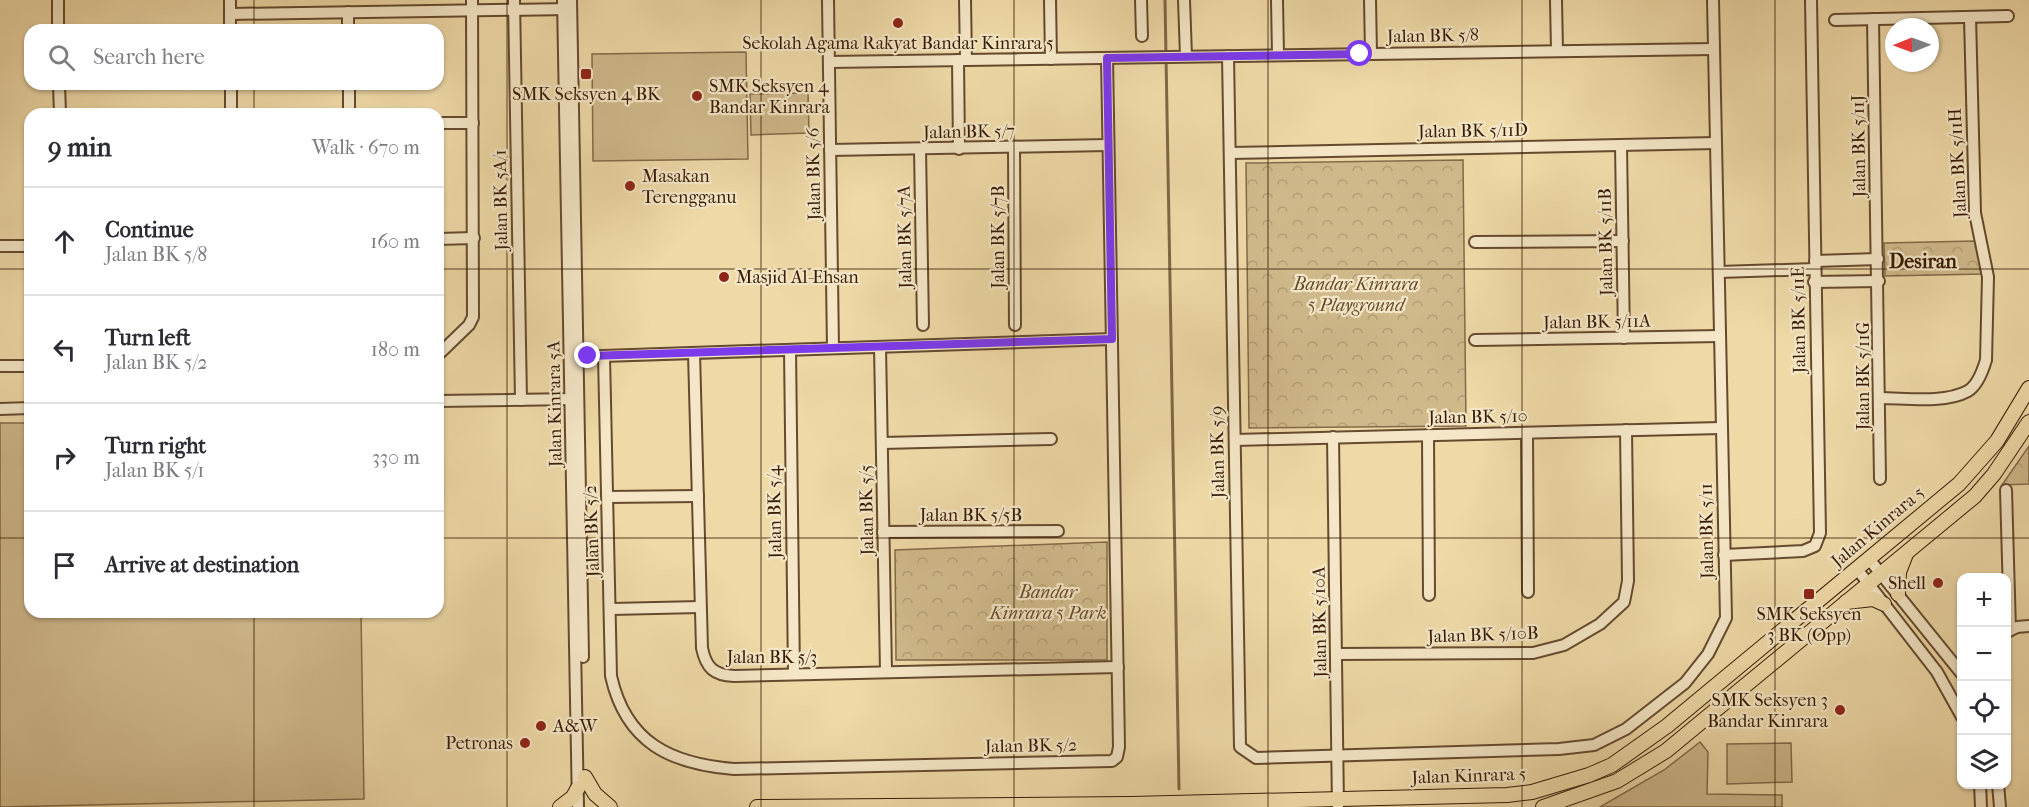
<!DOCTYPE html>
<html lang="en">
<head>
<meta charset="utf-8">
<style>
	body { margin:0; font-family:"IM FELL French Canon",serif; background:#f2f2f3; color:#2b2b33 }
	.controls { position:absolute; right:18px; bottom:18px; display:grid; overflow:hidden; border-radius:12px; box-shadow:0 2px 4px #0004 }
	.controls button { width:54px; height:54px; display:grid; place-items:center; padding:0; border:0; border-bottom:2px solid #e1e1e2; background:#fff; color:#2b2b33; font:30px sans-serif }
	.compass { position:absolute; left:1885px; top:18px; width:54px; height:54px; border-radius:50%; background:#fff; box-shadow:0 2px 4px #0004; rotate:269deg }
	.stop { position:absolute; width:18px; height:18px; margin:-14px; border:4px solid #7c3aed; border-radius:50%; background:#fff }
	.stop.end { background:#7c3aed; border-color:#fff; box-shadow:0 2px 6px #0008 }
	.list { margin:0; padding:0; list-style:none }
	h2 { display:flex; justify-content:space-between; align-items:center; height:78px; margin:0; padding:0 24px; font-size:26px }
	h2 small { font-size:20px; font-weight:400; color:#7c7c81 }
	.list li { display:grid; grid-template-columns:39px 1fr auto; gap:18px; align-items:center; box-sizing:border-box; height:108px; padding:0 24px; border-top:2px solid #e1e1e2 }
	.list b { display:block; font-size:22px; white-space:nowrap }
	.list p { margin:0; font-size:20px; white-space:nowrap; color:#7c7c81 }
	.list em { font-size:20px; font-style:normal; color:#7c7c81 }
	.icon { flex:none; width:33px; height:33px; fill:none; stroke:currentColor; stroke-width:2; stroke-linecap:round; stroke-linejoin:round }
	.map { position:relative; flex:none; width:2029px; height:807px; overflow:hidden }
	.search { position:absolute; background:#fff; box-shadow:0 2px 4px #0004; left:24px; top:24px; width:420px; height:66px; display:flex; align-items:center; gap:15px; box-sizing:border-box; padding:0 21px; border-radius:18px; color:#7c7c81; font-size:22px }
	.panel { position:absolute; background:#fff; box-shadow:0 2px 4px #0004; left:24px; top:108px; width:420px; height:510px; border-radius:18px }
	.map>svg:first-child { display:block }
	.forest { fill:url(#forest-crowns); stroke:#836a48; stroke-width:1.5 }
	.pitch { fill:#cfb98b; stroke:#836a48; stroke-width:1.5 }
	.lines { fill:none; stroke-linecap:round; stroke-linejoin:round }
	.stream { stroke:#806645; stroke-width:3 }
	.minor-casing { stroke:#654a2e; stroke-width:14 }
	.major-casing { stroke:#371b05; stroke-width:16 }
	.minor { stroke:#f4e6c6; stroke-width:10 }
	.major { stroke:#eed9a7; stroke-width:14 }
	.route { stroke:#7c3aed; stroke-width:8 }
	.grid { fill:none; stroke:#371b05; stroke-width:1.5; stroke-opacity:0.55 }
	.poi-dot { fill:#8f2418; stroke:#f4e6c6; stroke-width:2 }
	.labels { text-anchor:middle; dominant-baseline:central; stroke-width:4.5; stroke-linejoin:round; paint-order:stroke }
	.street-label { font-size:18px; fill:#371b05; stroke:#f4e6c6 }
	.poi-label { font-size:18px; fill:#371b05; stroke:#f4e6c6; text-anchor:start }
	.park-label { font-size:18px; font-style:italic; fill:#654a2d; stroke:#f4e6c6 }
	.neighbourhood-label { font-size:20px; font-weight:bold; fill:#371b05; stroke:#f4e6c6 }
</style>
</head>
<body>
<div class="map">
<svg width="2029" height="807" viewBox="0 0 2029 807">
	<defs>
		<pattern id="forest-crowns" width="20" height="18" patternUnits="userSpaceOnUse" patternTransform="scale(1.5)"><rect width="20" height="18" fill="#cfb98b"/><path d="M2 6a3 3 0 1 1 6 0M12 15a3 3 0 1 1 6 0" fill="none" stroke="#b29e76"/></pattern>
	</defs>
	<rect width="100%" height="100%" fill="#eed9a7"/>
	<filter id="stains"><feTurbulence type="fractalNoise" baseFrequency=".00333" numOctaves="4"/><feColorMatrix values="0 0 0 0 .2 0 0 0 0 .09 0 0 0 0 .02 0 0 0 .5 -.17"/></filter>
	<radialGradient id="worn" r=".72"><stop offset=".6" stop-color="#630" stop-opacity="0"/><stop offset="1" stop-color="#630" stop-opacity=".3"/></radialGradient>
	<g class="forest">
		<path d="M1463,160L1466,426L1249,428L1246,163Z"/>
		<path d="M1975,241L1984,274L1885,276L1884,243Z"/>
		<path d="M2029,446V484L2002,485Z"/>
		<path d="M1107,542V660H896L895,550Z"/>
	</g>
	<g class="pitch">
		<path d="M746,52L748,159L593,161L592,54Z"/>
		<path d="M808,93L809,133L751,135L750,94Z"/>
		<path d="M0,423H30V612H361L364,799L0,807Z"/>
		<path d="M1700,742L1708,752L1707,794L1782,795V807H1600L1664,770Z"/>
		<path d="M1791,743L1792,782L1727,784V744Z"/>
	</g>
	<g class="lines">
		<path class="stream" d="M1165,0L1179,789"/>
		<defs>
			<g id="minor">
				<path d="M58,0V30"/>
				<path d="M230,0V30"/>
				<path d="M514,0L521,400"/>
				<path d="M563,0L578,807"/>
				<path d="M571,0L583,657"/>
				<path d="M828,0L833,348"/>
				<path d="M965,0L966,60"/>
				<path d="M1050,0L1051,59"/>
				<path d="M1141,0L1142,36"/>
				<path d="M1184,0L1186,56"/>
				<path d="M1277,0L1278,55"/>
				<path d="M1370,0L1371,53"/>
				<path d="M1556,0L1557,51"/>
				<path d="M348,12V30"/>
				<path d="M230,14L569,9"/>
				<path d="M1873,19L1880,479"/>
				<path d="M1835,20L2008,16"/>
				<path d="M1228,56L1240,747L1256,758L1559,749L1594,745L1626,729L1685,683L1708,654L1726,618L1713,0"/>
				<path d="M958,60L959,149"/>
				<path d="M829,62L1714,49"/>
				<path d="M59,84L60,114"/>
				<path d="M231,84V114"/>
				<path d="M349,84V114"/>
				<path d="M438,123H473"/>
				<path d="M1621,145L1624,338"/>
				<path d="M1014,148L1015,325"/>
				<path d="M920,149L923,325"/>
				<path d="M830,150L1108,145"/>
				<path d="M1230,153L1716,143"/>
				<path d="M438,239L474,238"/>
				<path d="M1475,242L1623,241"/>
				<path d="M0,246H30"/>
				<path d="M1815,261L1878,259"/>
				<path d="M1719,272L1815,269"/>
				<path d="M1814,282L1879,281"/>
				<path d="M1475,340L1720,336"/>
				<path d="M880,347L886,672"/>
				<path d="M790,350L794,674"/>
				<path d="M694,353L702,648C706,668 714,675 734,676L1118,667"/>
				<path d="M438,355L469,325L473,317L472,0"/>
				<path d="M604,356L611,676C626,743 671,764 734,769L1112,761L1117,757L1119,747L1107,58"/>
				<path d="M573,357L1112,339"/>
				<path d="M0,366H30"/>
				<path d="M1880,398C1905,398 1944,404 1968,391C1978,385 1983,370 1986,360L1988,277L1975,213L1970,17"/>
				<path d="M438,401L577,399"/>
				<path d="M0,409L30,408"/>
				<path d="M1527,433L1528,592"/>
				<path d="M1428,435L1429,595"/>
				<path d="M1333,437L1338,807"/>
				<path d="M1235,440L1721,428"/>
				<path d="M882,443L1051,439"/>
				<path d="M2006,490L2010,630"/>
				<path d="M608,497L698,496"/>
				<path d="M883,532L1058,531"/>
				<path d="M1724,555L1803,551L1815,546L1820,533L1811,0"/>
				<path d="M1869,559L1962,674"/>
				<path d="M1857,569L1937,672L1962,717"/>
				<path d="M611,609L700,607"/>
				<path d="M2007,632L2017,627L2029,626"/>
				<path d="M1337,654L1533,653L1564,645L1600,624L1624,602L1628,581L1626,430"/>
				<path d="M1980,784L1981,807"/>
				<path d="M1998,784L2000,807"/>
			</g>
			<g id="major">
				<path d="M1898,594L1899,572L1906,554"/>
				<path d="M1846,602L1873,599L1884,604"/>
				<path d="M585,777L595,794L610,807"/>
				<path d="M560,807L573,797L578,788"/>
				<path d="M757,807L1131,804L1507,795L1532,792L1589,775L1612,765L1667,726L1959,484L1997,441L2029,388"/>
				<path d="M1543,807L1617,781L1666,751L1975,496L1994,474L2029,422"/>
			</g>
		</defs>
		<use href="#minor" class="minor-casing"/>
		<use href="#major" class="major-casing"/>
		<use href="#minor" class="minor"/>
		<use href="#major" class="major"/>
	</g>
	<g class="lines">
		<path class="route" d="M588,356L1112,339L1107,58L1360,54"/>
	</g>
	<path class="grid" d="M254,0V30M507,0V807M761,0V807M1014,0V807M1268,0V807M1522,0V807M1775,0V807M254,84V114M0,269H30M438,269H2029M0,538H30M438,538H2029M254,612V807"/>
	<g class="poi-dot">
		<circle cx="898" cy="23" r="6"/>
		<rect x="580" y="68" width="12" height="12" rx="3"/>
		<circle cx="697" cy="96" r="6"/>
		<circle cx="630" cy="186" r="6"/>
		<circle cx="724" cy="277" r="6"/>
		<circle cx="1938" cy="583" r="6"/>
		<rect x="1803" y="588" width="12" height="12" rx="3"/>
		<circle cx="1840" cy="710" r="6"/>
		<circle cx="541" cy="726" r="6"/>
		<circle cx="525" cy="743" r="6"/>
	</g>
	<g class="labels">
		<g class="street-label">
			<text transform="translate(1433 36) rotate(-1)">Jalan BK 5/8</text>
			<text transform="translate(1473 131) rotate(-1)">Jalan BK 5/11D</text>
			<text transform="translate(969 132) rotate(-1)">Jalan BK 5/7</text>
			<text transform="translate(1859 146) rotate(-91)">Jalan BK 5/11J</text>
			<text transform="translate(1958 163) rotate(-93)">Jalan BK 5/11H</text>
			<text transform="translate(814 174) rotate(-91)">Jalan BK 5/6</text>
			<text transform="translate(501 200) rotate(-91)">Jalan BK 5A/1</text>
			<text transform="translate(905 237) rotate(-91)">Jalan BK 5/7A</text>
			<text transform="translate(998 237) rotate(-90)">Jalan BK 5/7B</text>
			<text transform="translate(1606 242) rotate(-91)">Jalan BK 5/11B</text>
			<text transform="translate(1799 320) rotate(-91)">Jalan BK 5/11E</text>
			<text transform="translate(1597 322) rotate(-1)">Jalan BK 5/11A</text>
			<text transform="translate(1863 376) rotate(-90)">Jalan BK 5/11G</text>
			<text transform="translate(555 404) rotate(-91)">Jalan Kinrara 5A</text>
			<text transform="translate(1478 417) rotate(-1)">Jalan BK 5/10</text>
			<text transform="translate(1218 452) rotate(-91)">Jalan BK 5/9</text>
			<text transform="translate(867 510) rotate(-91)">Jalan BK 5/5</text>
			<text transform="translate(775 512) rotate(-91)">Jalan BK 5/4</text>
			<text x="971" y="515">Jalan BK 5/5B</text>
			<text transform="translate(1878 527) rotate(-40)">Jalan Kinrara 5</text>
			<text transform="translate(592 531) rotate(-92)">Jalan BK 5/2</text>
			<text transform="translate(1707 531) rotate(-91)">Jalan BK 5/11</text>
			<text transform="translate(1320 622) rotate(-91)">Jalan BK 5/10A</text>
			<text transform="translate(1483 635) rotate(-2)">Jalan BK 5/10B</text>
			<text x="772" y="657">Jalan BK 5/3</text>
			<text transform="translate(1031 746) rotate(-1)">Jalan BK 5/2</text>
			<text transform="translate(1469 776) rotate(-2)">Jalan Kinrara 5</text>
		</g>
		<g class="poi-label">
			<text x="898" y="43" text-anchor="middle">Sekolah Agama Rakyat Bandar Kinrara 5</text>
			<text x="709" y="86">SMK Seksyen 4<tspan x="709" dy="21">Bandar Kinrara</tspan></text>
			<text x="586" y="94" text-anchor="middle">SMK Seksyen 4 BK</text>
			<text x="642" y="176">Masakan<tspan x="642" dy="21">Terengganu</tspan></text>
			<text x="736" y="277">Masjid Al-Ehsan</text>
			<text x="1926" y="583" text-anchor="end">Shell</text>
			<text x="1809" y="614" text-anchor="middle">SMK Seksyen<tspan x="1809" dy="21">3 BK (Opp)</tspan></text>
			<text x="1828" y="700" text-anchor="end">SMK Seksyen 3<tspan x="1828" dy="21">Bandar Kinrara</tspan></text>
			<text x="553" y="726">A&amp;W</text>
			<text x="513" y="743" text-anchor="end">Petronas</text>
		</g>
		<g class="park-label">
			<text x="1356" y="284">Bandar Kinrara<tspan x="1356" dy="21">5 Playground</tspan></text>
			<text x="1048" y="592">Bandar<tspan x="1048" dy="21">Kinrara 5 Park</tspan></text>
		</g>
		<g class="neighbourhood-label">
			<text x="1923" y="261">Desiran</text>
		</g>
	</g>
	<rect width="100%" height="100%" filter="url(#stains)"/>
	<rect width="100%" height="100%" fill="url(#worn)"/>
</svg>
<div class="controls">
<button>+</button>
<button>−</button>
<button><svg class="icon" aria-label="locate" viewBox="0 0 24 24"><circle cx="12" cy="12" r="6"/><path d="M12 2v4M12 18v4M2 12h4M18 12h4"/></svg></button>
<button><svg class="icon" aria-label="layers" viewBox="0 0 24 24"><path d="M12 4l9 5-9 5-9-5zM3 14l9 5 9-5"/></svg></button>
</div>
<svg class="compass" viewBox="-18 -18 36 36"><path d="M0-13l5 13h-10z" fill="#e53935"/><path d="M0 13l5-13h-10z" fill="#7c7c81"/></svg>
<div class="stop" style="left:1360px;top:54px"></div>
<div class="stop end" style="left:588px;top:356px"></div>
<div class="search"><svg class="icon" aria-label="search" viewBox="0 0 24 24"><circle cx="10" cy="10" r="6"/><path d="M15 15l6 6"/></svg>Search here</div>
<section class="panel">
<h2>9 min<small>Walk · 670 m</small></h2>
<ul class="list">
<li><svg class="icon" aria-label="ahead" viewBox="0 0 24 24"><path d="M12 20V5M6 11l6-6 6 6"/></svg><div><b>Continue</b><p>Jalan BK 5/8</p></div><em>160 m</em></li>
<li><svg class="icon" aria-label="left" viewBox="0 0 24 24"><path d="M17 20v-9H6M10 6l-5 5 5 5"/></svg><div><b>Turn left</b><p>Jalan BK 5/2</p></div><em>180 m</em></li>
<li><svg class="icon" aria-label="right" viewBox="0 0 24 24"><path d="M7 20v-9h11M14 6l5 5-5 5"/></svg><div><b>Turn right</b><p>Jalan BK 5/1</p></div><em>330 m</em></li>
<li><svg class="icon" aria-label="arrive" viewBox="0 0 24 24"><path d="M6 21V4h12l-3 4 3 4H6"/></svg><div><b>Arrive at destination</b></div></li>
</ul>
</section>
</div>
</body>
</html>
